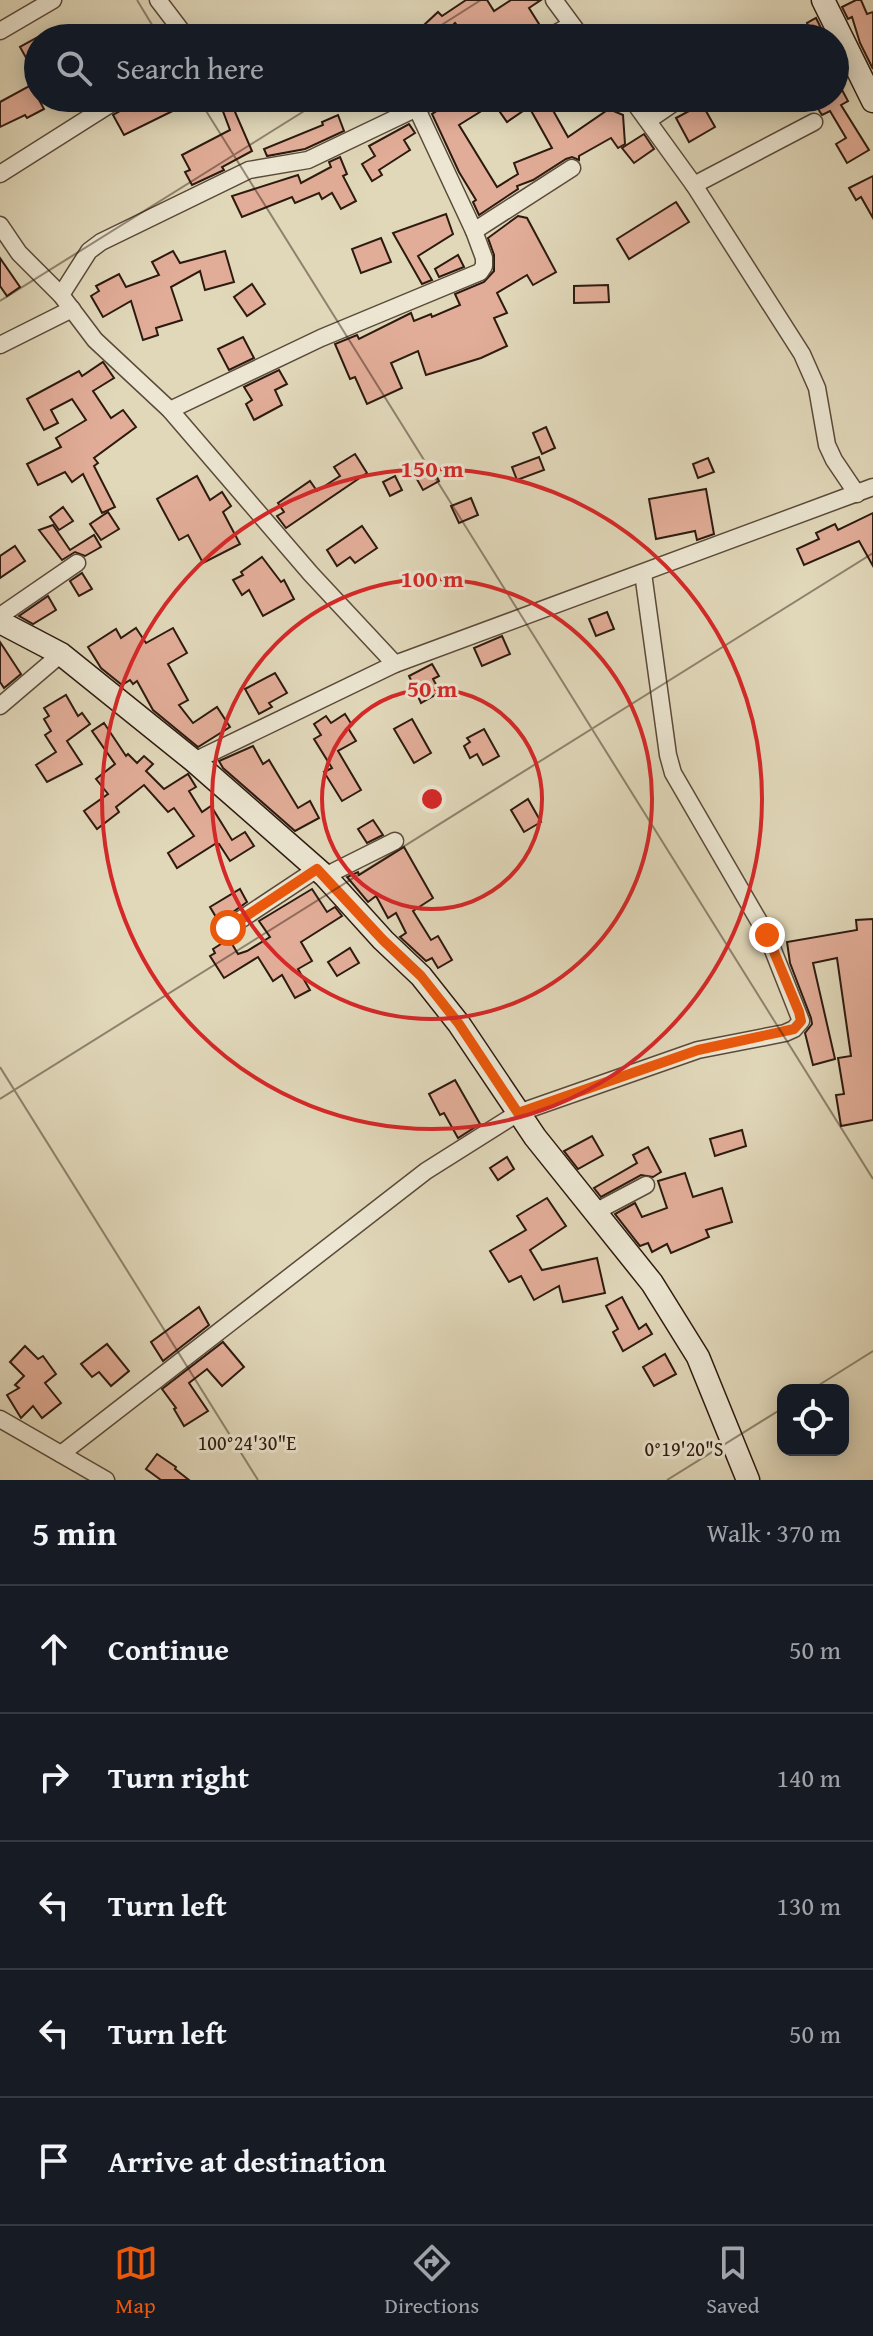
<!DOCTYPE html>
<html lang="en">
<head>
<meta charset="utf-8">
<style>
	body { margin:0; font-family:"Gentium Book Plus",serif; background:#20242c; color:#f1f3f6 }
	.controls { position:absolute; right:24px; bottom:24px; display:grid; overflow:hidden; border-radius:16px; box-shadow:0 4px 20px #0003 }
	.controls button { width:72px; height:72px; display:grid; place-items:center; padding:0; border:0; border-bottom:2px solid #363941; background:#171b24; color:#f1f3f6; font:40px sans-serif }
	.stop { position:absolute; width:24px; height:24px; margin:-18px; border:6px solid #ea580c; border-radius:50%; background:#fff }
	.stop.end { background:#ea580c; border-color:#fff; box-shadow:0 2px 8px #0008 }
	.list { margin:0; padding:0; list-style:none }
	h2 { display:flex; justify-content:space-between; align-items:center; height:104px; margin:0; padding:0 32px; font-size:34px }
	h2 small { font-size:26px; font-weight:400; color:#9ea1a6 }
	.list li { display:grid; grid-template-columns:52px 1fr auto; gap:24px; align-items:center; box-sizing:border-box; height:128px; padding:0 32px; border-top:2px solid #363941 }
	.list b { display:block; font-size:30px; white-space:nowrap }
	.list em { font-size:26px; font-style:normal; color:#9ea1a6 }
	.icon { flex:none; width:44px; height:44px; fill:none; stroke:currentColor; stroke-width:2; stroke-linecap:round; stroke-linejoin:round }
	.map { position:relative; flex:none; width:873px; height:1480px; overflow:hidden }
	.search { position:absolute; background:#171b24; box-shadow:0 4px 20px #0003; left:24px; right:24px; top:24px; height:88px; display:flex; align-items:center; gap:20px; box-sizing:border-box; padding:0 28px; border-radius:44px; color:#9ea1a6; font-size:30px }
	.sheet { height:744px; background:#171b24 }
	nav { display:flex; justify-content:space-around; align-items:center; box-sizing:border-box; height:112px; border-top:2px solid #363941; background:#171b24; font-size:22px; color:#9ea1a6 }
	nav a { display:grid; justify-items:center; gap:4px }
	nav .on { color:#ea580c }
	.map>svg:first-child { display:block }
	.building { fill:#e2ad98; stroke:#2d1a0f; stroke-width:2 }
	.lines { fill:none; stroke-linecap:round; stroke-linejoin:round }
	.street-casing { stroke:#5a4a3a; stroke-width:19 }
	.secondary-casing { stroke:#2d1a0f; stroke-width:25 }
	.street { stroke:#ece6d2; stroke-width:16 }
	.secondary { stroke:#ece6d2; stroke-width:22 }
	.route { stroke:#ea580c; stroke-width:10 }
	.ticks { fill:none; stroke:#2d1a0f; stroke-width:2; stroke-opacity:0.45 }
	.ring { fill:none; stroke:#d62828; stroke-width:4 }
	.ticks-label { font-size:20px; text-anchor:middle; fill:#2d1a0f; stroke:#ece6d2; stroke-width:6; stroke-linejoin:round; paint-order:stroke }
	.centre { fill:#d62828; stroke:#ece6d2; stroke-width:4 }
	.ring-label { font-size:24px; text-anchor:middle; font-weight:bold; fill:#d62828; stroke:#ece6d2; stroke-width:6; stroke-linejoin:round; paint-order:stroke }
</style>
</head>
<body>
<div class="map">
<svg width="873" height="1480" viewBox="0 0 873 1480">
	<rect width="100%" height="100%" fill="#e1d8ba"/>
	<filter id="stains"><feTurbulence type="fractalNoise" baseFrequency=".0025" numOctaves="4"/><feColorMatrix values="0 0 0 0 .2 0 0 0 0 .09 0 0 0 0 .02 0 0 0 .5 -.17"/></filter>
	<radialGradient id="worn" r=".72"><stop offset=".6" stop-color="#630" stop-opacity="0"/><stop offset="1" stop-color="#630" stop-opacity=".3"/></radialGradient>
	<g class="building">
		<path d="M466,0H487L494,11L511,0H541L529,8L539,24L518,38H468L455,23L440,38H410L438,12L442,16Z"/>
		<path d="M856,0H861L867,14L873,12V69L860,43L852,17L848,19L842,7Z"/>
		<path d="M816,18L826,38H814L807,23Z"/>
		<path d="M38,37V79L20,47Z"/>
		<path d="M835,77L848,101L841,105L869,150L847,163L836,144L846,138L830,111L822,115L811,98H835Z"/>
		<path d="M31,85L44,109L27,118L25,115L0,127V102Z"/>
		<path d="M162,98H199L124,135L113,115L131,105L135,111Z"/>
		<path d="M218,98H229L252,151L222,167L224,170L192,185L185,172L190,170L182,155L230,130Z"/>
		<path d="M458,98H483L488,107L459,125L497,187L518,174L514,163L552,148L529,107L507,122L493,102L500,98H546L568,137L609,109L623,115L625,144L618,148L611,138L579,156V160L572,157L566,159L533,180L517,186L518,189L479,215L473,202L476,200L459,172L432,114Z"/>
		<path d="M702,104L715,127L689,142L676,118Z"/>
		<path d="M338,115L344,131L305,149L267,156L264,149L323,125L322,122Z"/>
		<path d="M409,124L415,133L404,140L410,150L379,170L382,175L372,181L362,164L375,156L369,146Z"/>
		<path d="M644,134L654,149L634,163L622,148Z"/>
		<path d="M340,157L347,174L343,176L356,201L341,209L332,193L322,199L319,193L295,203L292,197L242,217L232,196L298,175L301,183L331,167L329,162Z"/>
		<path d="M873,176V218L861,197L856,200L849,188Z"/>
		<path d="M676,202L689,222L629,259L617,239Z"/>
		<path d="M446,214L453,234L418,256L432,280L422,284L393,233Z"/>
		<path d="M518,216L527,218L556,272L533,285L527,275L497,293L507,313L494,318L507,346L481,358L426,375L418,351L391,363L402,388L367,404L355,377L350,379L335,344L357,335L359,339L411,313L414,321L431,314L432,317L460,305L455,294L484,282L494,271V255L488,238Z"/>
		<path d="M381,238L391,262L361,273L352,249Z"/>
		<path d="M173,251L180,263L225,251L234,282L205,290L200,271L171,287L182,320L156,328L158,335L143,340L131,301L103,317L91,296L99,291L96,286L119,274L126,287L159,275L152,262Z"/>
		<path d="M458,255L464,267L439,277L435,269Z"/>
		<path d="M0,258L20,287L7,296L0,286Z"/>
		<path d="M252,284L265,304L247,316L234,297Z"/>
		<path d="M608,285L609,302L574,303V286Z"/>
		<path d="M243,337L254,358L229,370L218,349Z"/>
		<path d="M103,362L114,378L93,391L111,418L123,410L136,427L94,458L98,463L94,466L115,507L102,513L83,474L72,482L65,472L38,485L27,464L61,447L56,438L86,420L72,399L51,410L58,423L44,430L27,399L79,371L82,376Z"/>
		<path d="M279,370L287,384L275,390L282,405L254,420L246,404L252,400L244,387Z"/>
		<path d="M546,427L555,448L542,454L533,433Z"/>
		<path d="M355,454L367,473L286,528L277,516L284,512L278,503L310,481L317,491L340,476L334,467Z"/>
		<path d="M539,457L544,470L517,480L512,467Z"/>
		<path d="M708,458L714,472L698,478L693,464Z"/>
		<path d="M431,466L439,481L423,490L414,474Z"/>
		<path d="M197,476L210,500L222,492L231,506L223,512L240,544L203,563L188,535L179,540L157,499Z"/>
		<path d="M395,476L402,490L390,496L383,482Z"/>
		<path d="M706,489L714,534L697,540L695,531L656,539L649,499Z"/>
		<path d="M471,498L478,515L459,523L451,506Z"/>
		<path d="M63,507L73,521L59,530L50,517Z"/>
		<path d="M108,512L119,529L101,540L90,524Z"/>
		<path d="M873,513V566L859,541L804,565L797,549L819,539L816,533L835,524L838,530Z"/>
		<path d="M53,525L70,550L94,535L101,547L85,556L75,552L62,560L39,530Z"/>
		<path d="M362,526L377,548L355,563L350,557L337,566L327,550Z"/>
		<path d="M15,546L25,561L0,578V556Z"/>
		<path d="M262,557L281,582L284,580L294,599L263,616L249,590L242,595L233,580L243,575L241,572Z"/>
		<path d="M82,573L92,589L79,596L70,581Z"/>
		<path d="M48,596L56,610L33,624L19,616Z"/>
		<path d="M607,612L614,629L596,636L589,619Z"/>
		<path d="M136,628L146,643L173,628L187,653L168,664L188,700L179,705L193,723L217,707L230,727L198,747L153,710L137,681L133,684L130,680L122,685L101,668L88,647L116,629L121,638Z"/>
		<path d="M502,636L510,654L482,666L474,648Z"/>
		<path d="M0,642L21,674L4,688L0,682Z"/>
		<path d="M432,664L439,676L433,679L440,692L421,703L409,676Z"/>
		<path d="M275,673L287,693L269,703L272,707L259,714L245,689Z"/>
		<path d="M66,695L78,716L82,713L90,724L67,741L82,764L47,782L36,765L56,752L45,735L51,731L44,719L49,716L44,708Z"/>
		<path d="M345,714L352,725L348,728L356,741L338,751L361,790L342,801L324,772L332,768L314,739L321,735L314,724L326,716L331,723Z"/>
		<path d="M412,719L431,753L414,763L394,729Z"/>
		<path d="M104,723L126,756L128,754L137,763L144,756L153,764L146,771L164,789L188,774L196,787L189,791L202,812L211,806L232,840L245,832L254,846L230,861L219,844H215L177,868L168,853L194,836L174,808L168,812L144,785L116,807L119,812L97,829L84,811L108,794L96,779L115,764L92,731Z"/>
		<path d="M484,729L499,756L483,765L477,754L470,758L464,746L470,742L467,738Z"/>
		<path d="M253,746L263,764L269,760L298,808L310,801L319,818L295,831L223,768L219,761Z"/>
		<path d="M528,799L541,822L524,832L511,810Z"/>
		<path d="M373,820L383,835L367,843L358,829Z"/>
		<path d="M404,847L433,898L413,911L431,940L438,936L452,960L438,968L432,958L426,961L400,937L406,933L396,913L388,918L376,896L368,902L347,877L358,872L359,875Z"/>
		<path d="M240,889L247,902L219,922L210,907Z"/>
		<path d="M312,889L327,912L335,907L342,916L301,942L312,961L298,969L310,990L295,998L282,975L273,981L258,957L224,978L210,956L215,953L213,949L229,939L238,954L247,951L270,937L259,921Z"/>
		<path d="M873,919V1120L841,1126L836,1095L844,1094L838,1058L851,1056L837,958L813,963L835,1059L813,1065L805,1033L812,1024L811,1018L790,963L787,942L857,930L856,920Z"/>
		<path d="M350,948L359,963L337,976L328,962Z"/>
		<path d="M455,1080L480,1124L458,1138L444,1113L440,1115L429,1094Z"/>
		<path d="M742,1130L746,1146L715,1156L710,1139Z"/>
		<path d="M592,1136L603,1155L578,1169L564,1151Z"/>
		<path d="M648,1147L661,1172L653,1177L641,1175L601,1197L594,1188L637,1163L633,1155Z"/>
		<path d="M507,1157L514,1169L498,1180L490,1168Z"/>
		<path d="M685,1173L693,1197L722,1188L732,1222L706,1230L709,1237L671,1253L667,1244L652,1252L648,1243L640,1246L615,1214L635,1203L642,1217L667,1208L658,1181Z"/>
		<path d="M547,1198L566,1226L530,1250L542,1270L597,1258L605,1293L563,1302L559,1286L534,1300L521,1276L509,1282L490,1251L526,1230L517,1216Z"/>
		<path d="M622,1297L639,1329L646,1324L652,1334L623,1351L613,1332L618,1329L606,1306Z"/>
		<path d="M199,1307L209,1325L163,1361L151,1342Z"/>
		<path d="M223,1342L244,1367L222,1386L207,1369L189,1383L208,1411L184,1426L174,1409L176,1408L162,1389Z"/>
		<path d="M107,1344L129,1371L111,1386L99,1372L92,1377L81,1364Z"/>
		<path d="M25,1346L38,1359L43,1356L56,1374L45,1383L61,1403L42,1418L33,1406L21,1418L7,1395L19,1388L15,1385L24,1376L10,1362Z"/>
		<path d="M665,1354L676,1374L654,1386L643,1367Z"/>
		<path d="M157,1454L176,1467L175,1469L189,1480H161L146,1469Z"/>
	</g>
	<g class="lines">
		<defs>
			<g id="street">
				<path d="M158,0L187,38"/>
				<path d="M554,0L582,38"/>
				<path d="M0,31L53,0"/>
				<path d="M547,38L571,25"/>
				<path d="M631,98L694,185L802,354L817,388L827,445L834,460L857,494"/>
				<path d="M649,120L681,98"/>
				<path d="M0,174L120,98"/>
				<path d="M694,185L814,122"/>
				<path d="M0,225L19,253L61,295L95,340L170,410L311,574L395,664"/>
				<path d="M474,231L572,168"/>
				<path d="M61,295L89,251L101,242L249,170L308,160L438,98"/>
				<path d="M0,345L72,309"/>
				<path d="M170,410L321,338L480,272L484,266V258L474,231L417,109"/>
				<path d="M0,616L77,563"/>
				<path d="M0,706L61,654"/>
				<path d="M194,761L395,664L873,487"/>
				<path d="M325,876L395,841"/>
				<path d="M228,928L317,869"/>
				<path d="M595,1212L646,1185"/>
				<path d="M0,1419L106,1480"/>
				<path d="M61,1454L426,1171L518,1113L698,1050L785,1033L794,1029L801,1021L767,935L673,773L668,755L643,573"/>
			</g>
			<g id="secondary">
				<path d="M823,0L873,101"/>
				<path d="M0,622L61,654L194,761L325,876L383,940L421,976L459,1024L535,1137L652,1283L698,1357L748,1480"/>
			</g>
		</defs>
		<use href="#street" class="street-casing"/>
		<use href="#secondary" class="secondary-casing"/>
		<use href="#street" class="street"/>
		<use href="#secondary" class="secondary"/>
	</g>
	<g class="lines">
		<path class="route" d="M228,928L317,869L383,940L421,976L459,1024L518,1113L698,1050L794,1029L801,1021L799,1012L767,935"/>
	</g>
	<path class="ticks" d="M137,0L160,38M421,38L481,0M198,98L873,1179M0,301L325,98M0,1067L258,1480M0,1099L873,553M811,1390L873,1351M667,1480L783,1408"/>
	<g class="ring">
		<circle cx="432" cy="799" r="110"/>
		<circle cx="432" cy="799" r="220"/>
		<circle cx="432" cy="799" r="330"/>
	</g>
	<g class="ticks-label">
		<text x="247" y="1450">100°24'30"E</text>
		<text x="684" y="1456">0°19'20"S</text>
	</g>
	<circle cx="432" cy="799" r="12" class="centre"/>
	<g class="ring-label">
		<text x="432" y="477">150 m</text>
		<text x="432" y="587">100 m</text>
		<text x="432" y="697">50 m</text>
	</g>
	<rect width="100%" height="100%" filter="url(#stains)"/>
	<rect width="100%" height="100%" fill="url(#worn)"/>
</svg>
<div class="controls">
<button><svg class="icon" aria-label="locate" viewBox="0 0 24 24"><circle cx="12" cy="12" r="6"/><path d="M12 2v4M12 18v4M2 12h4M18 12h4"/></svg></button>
</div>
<div class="stop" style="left:228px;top:928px"></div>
<div class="stop end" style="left:767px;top:935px"></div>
<div class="search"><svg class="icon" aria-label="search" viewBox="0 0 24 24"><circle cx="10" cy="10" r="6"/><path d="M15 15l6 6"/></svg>Search here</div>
</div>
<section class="sheet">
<h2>5 min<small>Walk · 370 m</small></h2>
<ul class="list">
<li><svg class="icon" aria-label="ahead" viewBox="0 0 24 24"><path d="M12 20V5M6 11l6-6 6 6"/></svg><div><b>Continue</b></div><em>50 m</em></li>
<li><svg class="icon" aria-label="right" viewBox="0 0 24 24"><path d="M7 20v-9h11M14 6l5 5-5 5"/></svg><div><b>Turn right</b></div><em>140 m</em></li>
<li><svg class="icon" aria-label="left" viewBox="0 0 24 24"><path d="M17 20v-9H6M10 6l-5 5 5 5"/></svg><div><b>Turn left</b></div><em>130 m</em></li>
<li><svg class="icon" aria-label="left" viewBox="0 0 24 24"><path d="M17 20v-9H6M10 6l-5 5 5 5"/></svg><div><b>Turn left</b></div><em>50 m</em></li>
<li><svg class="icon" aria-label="arrive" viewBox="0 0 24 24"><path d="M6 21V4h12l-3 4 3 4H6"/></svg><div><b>Arrive at destination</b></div></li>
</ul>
</section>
<nav>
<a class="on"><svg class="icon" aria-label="map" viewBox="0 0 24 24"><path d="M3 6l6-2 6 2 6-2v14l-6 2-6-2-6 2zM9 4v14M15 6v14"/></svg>Map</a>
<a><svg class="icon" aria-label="directions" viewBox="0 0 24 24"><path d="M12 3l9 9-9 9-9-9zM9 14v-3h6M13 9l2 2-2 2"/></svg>Directions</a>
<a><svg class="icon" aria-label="saved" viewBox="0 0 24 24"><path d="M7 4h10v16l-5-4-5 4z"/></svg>Saved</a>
</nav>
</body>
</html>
